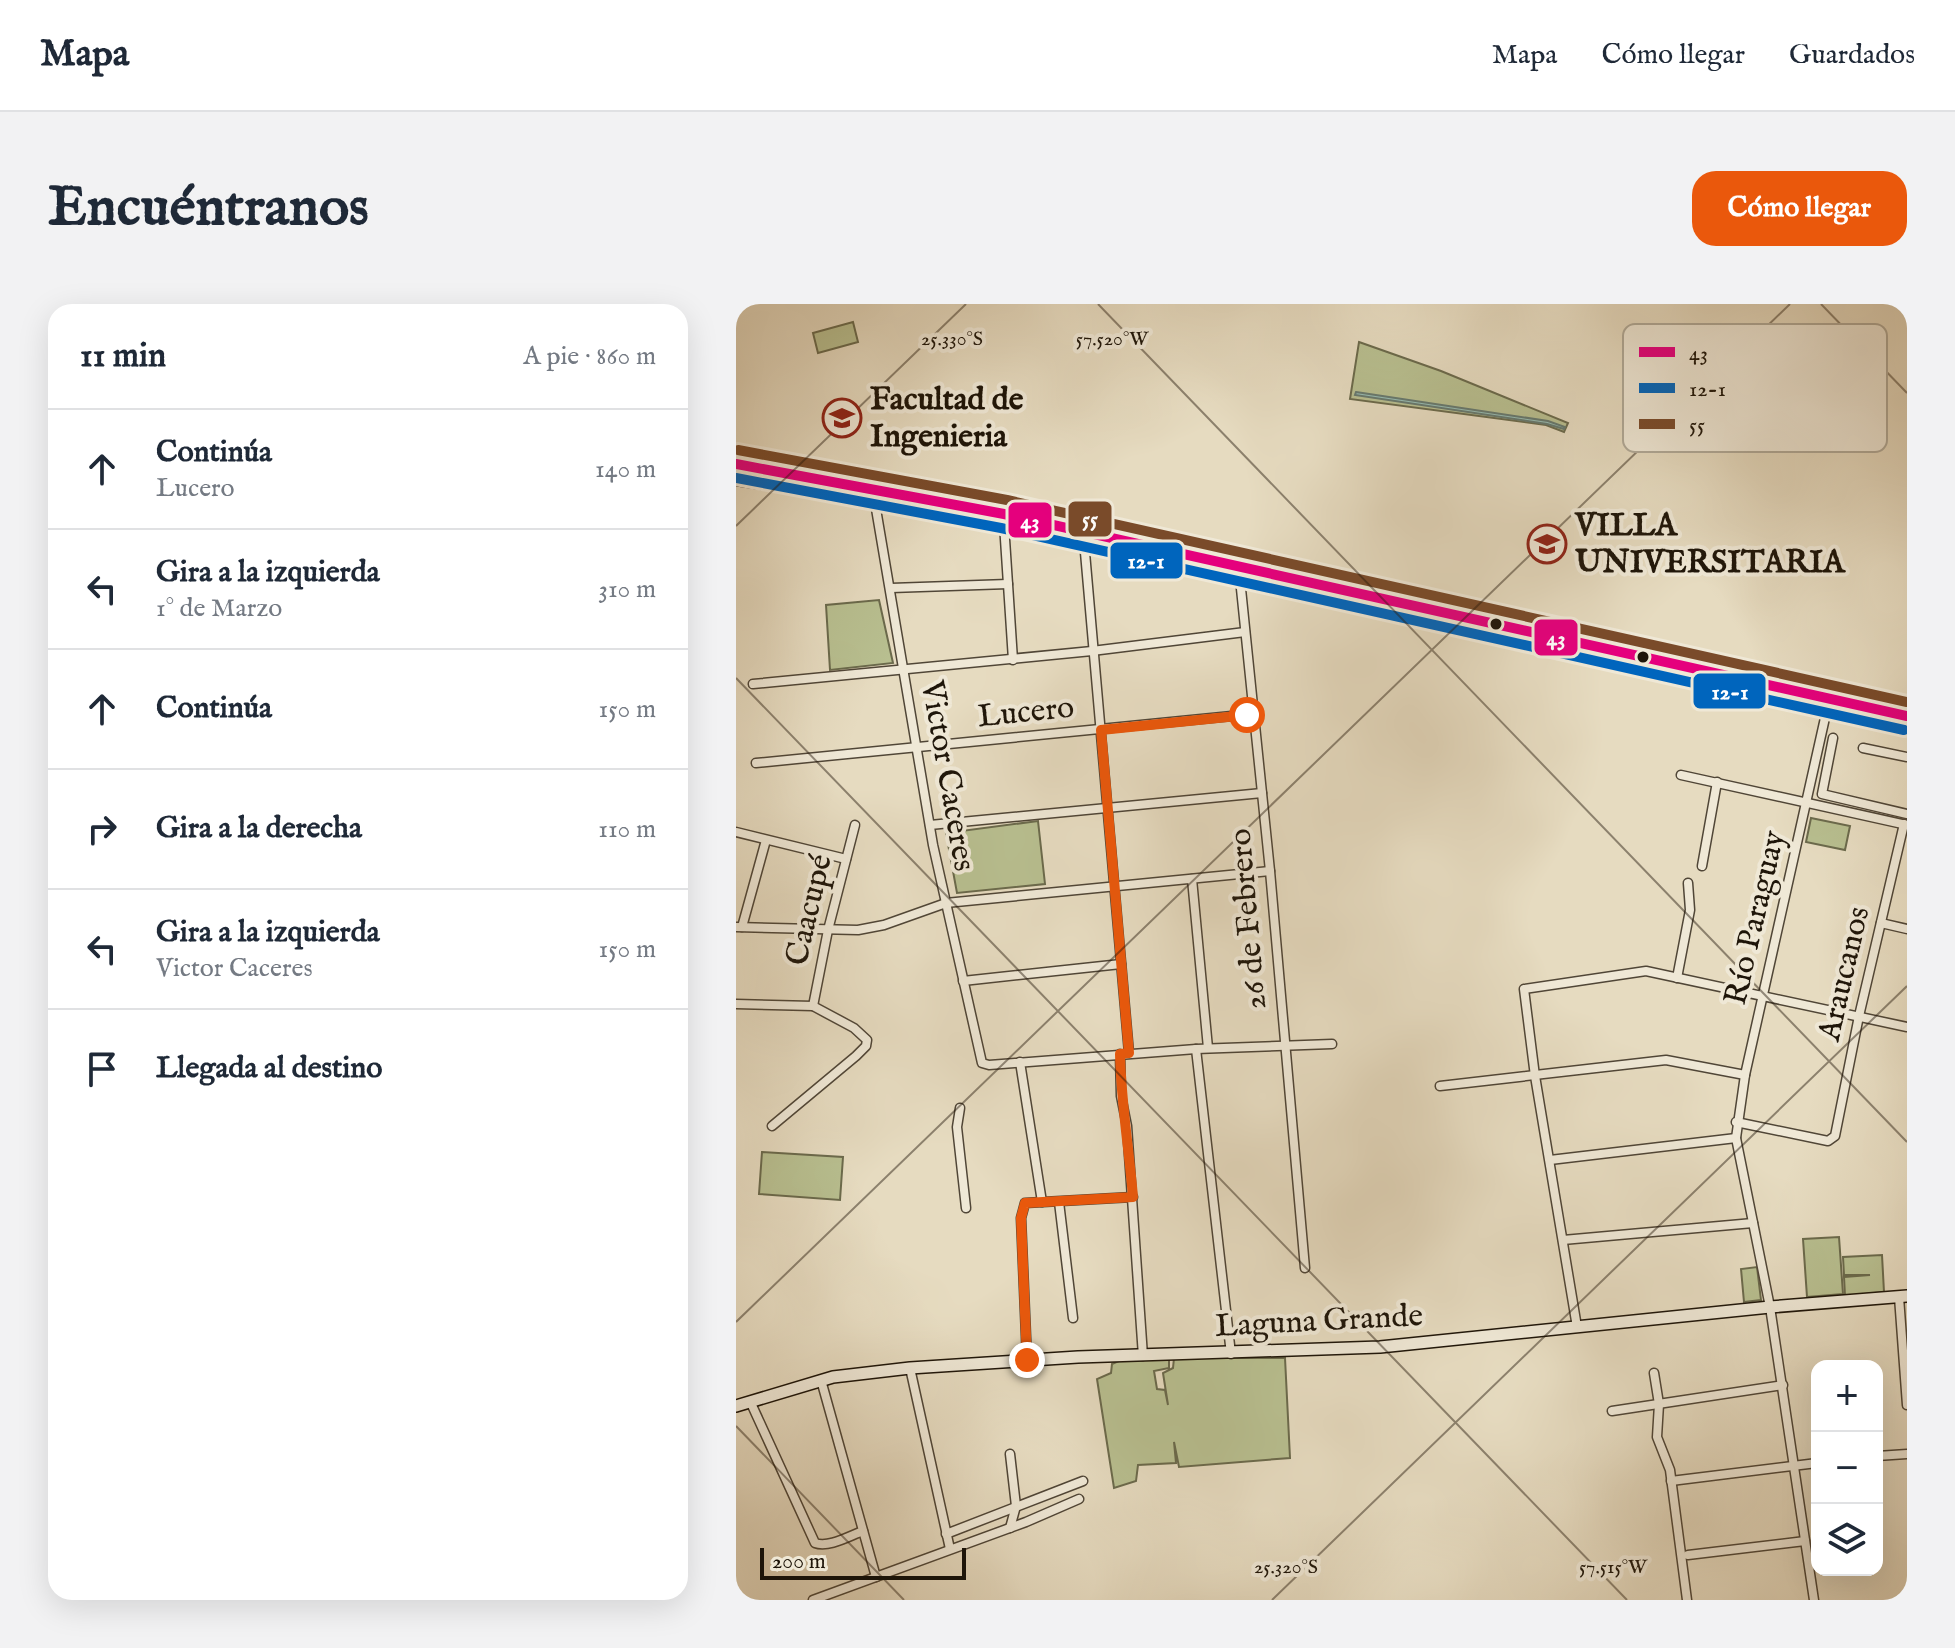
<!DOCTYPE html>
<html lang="es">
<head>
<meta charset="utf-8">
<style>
	body { margin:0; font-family:"IM FELL English",serif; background:#f2f2f3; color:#1f2937 }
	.controls { position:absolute; right:24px; bottom:24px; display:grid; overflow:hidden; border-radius:16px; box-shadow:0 8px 32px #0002 }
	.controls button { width:72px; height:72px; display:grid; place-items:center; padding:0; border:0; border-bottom:2px solid #e0e1e3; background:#fff; color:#1f2937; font:40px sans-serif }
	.scale { position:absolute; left:24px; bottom:20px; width:206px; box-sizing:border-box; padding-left:8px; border:4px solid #1e1509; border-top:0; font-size:22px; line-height:28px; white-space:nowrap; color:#1e1509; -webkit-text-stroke:6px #efe8d6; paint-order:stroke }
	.stop { position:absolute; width:24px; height:24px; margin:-18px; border:6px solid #ea580c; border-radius:50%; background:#fff }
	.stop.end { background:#ea580c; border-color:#fff; box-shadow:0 2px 8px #0008 }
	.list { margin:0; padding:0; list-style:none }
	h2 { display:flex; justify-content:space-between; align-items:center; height:104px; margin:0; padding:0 32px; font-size:34px }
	h2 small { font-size:26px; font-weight:400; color:#747a83 }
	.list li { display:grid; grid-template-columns:52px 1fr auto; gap:24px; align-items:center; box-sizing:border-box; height:120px; padding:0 32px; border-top:2px solid #e0e1e3 }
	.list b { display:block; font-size:30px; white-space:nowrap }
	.list p { margin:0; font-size:26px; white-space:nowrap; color:#747a83 }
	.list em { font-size:26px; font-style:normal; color:#747a83 }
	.icon { flex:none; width:44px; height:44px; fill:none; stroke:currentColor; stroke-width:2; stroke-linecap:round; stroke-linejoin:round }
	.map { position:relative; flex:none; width:1171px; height:1296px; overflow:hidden; border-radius:24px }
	header { display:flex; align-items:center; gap:48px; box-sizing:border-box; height:112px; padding:0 40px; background:#fff; border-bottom:2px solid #e0e1e3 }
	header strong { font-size:38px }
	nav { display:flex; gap:44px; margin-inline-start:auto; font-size:28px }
	.intro { display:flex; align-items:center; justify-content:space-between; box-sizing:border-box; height:192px; padding:0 48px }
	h1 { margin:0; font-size:56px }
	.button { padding:20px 36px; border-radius:24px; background:#ea580c; color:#fff; font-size:28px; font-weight:700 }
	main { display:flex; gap:48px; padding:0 48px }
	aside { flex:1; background:#fff; border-radius:24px; box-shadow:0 8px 32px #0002 }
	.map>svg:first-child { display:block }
	.green { fill:#b8bf90; stroke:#6b6a4c; stroke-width:2 }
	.water { fill:#96bbb3; stroke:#66796f; stroke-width:2 }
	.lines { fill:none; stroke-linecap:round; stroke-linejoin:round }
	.street-casing { stroke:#504637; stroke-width:11 }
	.secondary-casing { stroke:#1e1509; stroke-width:14 }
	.highway-casing { stroke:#1e1509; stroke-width:17 }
	.street { stroke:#efe8d6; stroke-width:8 }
	.secondary { stroke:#efe8d6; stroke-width:11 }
	.highway { stroke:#e6dbc0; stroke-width:14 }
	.bus-1-casing { stroke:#efe8d6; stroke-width:16 }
	.bus-2-casing { stroke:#efe8d6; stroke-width:16 }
	.bus-3-casing { stroke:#efe8d6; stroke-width:16 }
	.bus-1 { stroke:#e5007d; stroke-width:10 }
	.bus-2 { stroke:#0065bd; stroke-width:10 }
	.bus-3 { stroke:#7a4b2a; stroke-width:10 }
	.route { stroke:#ea580c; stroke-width:10 }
	.ticks { fill:none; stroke:#1e1509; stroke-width:2; stroke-opacity:0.45 }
	.bus-dot { fill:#1e1509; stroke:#efe8d6; stroke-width:3 }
	.labels { text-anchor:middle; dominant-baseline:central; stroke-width:8; stroke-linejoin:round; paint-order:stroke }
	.poi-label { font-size:32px; font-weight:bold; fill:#1e1509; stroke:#efe8d6; text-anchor:start }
	.street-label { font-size:32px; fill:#1e1509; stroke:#efe8d6 }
	.key { fill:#efe8d6; stroke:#b0a998; stroke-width:2 }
	.key-label { font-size:22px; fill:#1e1509 }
	.ticks-label { font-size:20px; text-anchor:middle; fill:#1e1509; stroke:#efe8d6; stroke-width:8; stroke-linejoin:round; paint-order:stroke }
	.line-badge { stroke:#efe8d6; stroke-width:3 }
	.badge-label { font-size:22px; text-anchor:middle; font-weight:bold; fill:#fff }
</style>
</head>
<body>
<header>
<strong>Mapa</strong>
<nav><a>Mapa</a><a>Cómo llegar</a><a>Guardados</a></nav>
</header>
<div class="intro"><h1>Encuéntranos</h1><a class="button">Cómo llegar</a></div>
<main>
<aside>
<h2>11 min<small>A pie · 860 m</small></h2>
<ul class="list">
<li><svg class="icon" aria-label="ahead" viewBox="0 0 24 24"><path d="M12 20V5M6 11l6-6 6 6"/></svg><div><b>Continúa</b><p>Lucero</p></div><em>140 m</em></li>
<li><svg class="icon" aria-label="left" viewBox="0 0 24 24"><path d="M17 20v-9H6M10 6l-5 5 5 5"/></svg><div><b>Gira a la izquierda</b><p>1° de Marzo</p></div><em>310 m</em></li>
<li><svg class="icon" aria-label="ahead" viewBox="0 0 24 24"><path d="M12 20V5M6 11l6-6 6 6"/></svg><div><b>Continúa</b></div><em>150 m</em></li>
<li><svg class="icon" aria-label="right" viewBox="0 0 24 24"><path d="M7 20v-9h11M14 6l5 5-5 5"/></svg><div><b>Gira a la derecha</b></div><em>110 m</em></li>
<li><svg class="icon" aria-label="left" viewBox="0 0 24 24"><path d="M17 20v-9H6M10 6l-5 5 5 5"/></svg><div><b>Gira a la izquierda</b><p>Victor Caceres</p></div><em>150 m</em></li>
<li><svg class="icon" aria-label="arrive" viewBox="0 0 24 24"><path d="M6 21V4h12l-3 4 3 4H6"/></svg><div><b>Llegada al destino</b></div></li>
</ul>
</aside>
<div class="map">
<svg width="1171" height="1296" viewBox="0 0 1171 1296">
	<rect width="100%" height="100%" fill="#e6dbc0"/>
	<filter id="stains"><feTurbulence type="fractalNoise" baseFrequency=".0025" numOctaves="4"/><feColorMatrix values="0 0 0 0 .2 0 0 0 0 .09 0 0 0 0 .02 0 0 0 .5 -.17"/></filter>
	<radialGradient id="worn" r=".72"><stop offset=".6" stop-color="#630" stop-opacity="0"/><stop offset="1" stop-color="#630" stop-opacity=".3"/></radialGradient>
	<g class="green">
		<path d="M117,18L122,38L82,49L77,29Z"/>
		<path d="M623,38L705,67L832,119L828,128L810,121L614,95Z"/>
		<path d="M143,296L157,359L94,366L90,301Z"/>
		<path d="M1075,514L1114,522L1109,546L1070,538Z"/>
		<path d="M302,517L309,580L221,589L210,529Z"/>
		<path d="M26,848L107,853L104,896L23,890Z"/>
		<path d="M1103,933L1107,990L1071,993L1067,935Z"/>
		<path d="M1146,951L1148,988L1109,992L1108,973L1134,971H1108L1107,953Z"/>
		<path d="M1021,963L1025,996L1008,998L1005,965Z"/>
		<path d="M433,1054V1064L418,1067L421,1085L429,1086L432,1101L427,1069L437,1064L438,1054H549L554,1154L443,1163L438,1138L440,1159L402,1161L400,1177L378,1184L361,1075L375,1069L376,1060L385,1056Z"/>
	</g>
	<path class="water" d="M620,88L812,117L829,123L828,125L811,120L619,91Z"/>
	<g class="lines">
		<defs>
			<g id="street">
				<path d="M138,193L197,541L246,759L253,761L460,745L596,740"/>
				<path d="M268,220L277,356"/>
				<path d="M348,237L393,749"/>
				<path d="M504,275L534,567L569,964"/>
				<path d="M155,284L272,280"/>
				<path d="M17,380L356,347L509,328"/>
				<path d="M1097,434L1086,490L1171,510"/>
				<path d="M1127,444L1171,453"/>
				<path d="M20,459L516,410"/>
				<path d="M945,471L1171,521"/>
				<path d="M194,521L526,489"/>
				<path d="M0,528L110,555"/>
				<path d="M966,562L981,478"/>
				<path d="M456,575L472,744"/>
				<path d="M1145,619L1171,625"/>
				<path d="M0,623L122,626L148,621L210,599L534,567"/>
				<path d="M6,623L30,536"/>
				<path d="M941,674L954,606L952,579"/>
				<path d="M227,677L385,660"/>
				<path d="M0,700L77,702L118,724L131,736L130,742L120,752L36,822"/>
				<path d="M77,702L92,626L119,521"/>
				<path d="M460,745L495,1050"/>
				<path d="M384,750L385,792L391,822L407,1052"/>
				<path d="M284,758L306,898"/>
				<path d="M704,782L930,756L1009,771"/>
				<path d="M224,804L221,823L230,904"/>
				<path d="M1000,818L1092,837L1099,832L1123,712L1168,520"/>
				<path d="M814,856L1000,834"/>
				<path d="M323,898L337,1014"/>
				<path d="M827,936L1017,919"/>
				<path d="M1163,993L1171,1101"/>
				<path d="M841,1023L799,772L788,685L910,667L1171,723"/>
				<path d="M291,1056L285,914L289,899L397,893"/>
				<path d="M174,1064L214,1245"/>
				<path d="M918,1069L923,1100L921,1133L934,1166L951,1296"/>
				<path d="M85,1076L140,1273"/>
				<path d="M14,1097L79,1239C93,1244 113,1232 127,1227"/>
				<path d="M876,1107L1047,1081"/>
				<path d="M274,1150L280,1202L274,1224"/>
				<path d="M1141,1152L1171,1150"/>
				<path d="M935,1177L1081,1159"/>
				<path d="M210,1230L347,1177"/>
				<path d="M952,1251L1069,1237"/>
				<path d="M77,1296L290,1218L343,1195"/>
				<path d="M1078,1296L1034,1003L1000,834L1009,771L1091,405"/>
			</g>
			<path id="secondary" d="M0,1102L97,1073L174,1064L342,1053L644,1043L1034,1003L1171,992"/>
			<g id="highway">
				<path d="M0,160L139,184L268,210L1171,412"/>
				<path d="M0,174L138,194L318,231"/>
				<path d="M339,236L504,276L768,332L1171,423"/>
			</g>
		</defs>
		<use href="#street" class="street-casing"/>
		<use href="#secondary" class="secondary-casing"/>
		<use href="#highway" class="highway-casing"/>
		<use href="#street" class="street"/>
		<use href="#secondary" class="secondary"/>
		<use href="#highway" class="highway"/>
		<defs>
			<path id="bus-1" d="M0,160L268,210L1171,412"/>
			<path id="bus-2" d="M0,174L265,224L1168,426"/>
			<path id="bus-3" d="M2,146L271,196L1171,398"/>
		</defs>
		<use href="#bus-1" class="bus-1-casing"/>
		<use href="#bus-2" class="bus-2-casing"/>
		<use href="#bus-3" class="bus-3-casing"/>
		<use href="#bus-1" class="bus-1"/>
		<use href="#bus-2" class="bus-2"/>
		<use href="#bus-3" class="bus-3"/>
	</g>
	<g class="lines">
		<path class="route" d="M291,1056L285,914L289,899L397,893C393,845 385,798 384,750L393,749L365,426L511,411"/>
	</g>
	<path class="ticks" d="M362,0L1171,838M1085,0L1171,89M0,222L230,0M0,374L891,1296M0,1018L1054,0M0,1122L168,1296M536,1296L1171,682"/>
	<defs>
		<symbol id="university-ring" viewBox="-11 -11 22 22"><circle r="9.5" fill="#efe8d6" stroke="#8f2418" stroke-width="1.5"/><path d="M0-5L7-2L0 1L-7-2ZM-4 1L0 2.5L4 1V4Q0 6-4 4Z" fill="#8f2418"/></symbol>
	</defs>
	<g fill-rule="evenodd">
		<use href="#university-ring" x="84" y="92" width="44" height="44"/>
		<use href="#university-ring" x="789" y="218" width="44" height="44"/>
	</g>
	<g class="bus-dot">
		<circle cx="760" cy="320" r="7"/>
		<circle cx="907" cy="353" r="7"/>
	</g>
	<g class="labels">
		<g class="poi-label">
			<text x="134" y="96">Facultad de<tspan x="134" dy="37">Ingenieria</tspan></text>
			<text x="839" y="222">VILLA<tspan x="839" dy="37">UNIVERSITARIA</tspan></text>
		</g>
		<g class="street-label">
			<text transform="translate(290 409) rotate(-6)">Lucero</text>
			<text transform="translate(211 472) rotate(80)">Victor Caceres</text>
			<text transform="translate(74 606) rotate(-77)">Caacupé</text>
			<text transform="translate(1020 614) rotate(-77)">Río Paraguay</text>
			<text transform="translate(513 615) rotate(-95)">26 de Febrero</text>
			<text transform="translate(1109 670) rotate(-77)">Araucanos</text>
			<text transform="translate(583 1018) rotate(-3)">Laguna Grande</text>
		</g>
	</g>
	<rect x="887" y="20" width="264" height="128" rx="12" class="key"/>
	<rect x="903" y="43" width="36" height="10" fill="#e5007d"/>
	<rect x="903" y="79" width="36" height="10" fill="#0065bd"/>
	<rect x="903" y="115" width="36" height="10" fill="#7a4b2a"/>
	<g class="key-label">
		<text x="953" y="56">43</text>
		<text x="953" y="92">12-1</text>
		<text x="953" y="128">55</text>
	</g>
	<g class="ticks-label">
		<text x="216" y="41">25.330°S</text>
		<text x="376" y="41">57.520°W</text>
		<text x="877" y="1269">57.515°W</text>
		<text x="550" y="1269">25.320°S</text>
	</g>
	<g class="line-badge">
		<rect x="331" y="196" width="46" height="38" rx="8" fill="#7a4b2a"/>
		<rect x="271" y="197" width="46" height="38" rx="8" fill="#e5007d"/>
		<rect x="373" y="237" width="75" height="39" rx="8" fill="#0065bd"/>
		<rect x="797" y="314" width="46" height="39" rx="8" fill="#e5007d"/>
		<rect x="956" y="368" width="75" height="38" rx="8" fill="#0065bd"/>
	</g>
	<g class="badge-label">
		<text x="354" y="222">55</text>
		<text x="294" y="224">43</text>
		<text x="410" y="264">12-1</text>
		<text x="820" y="341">43</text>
		<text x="994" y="395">12-1</text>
	</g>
	<rect width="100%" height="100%" filter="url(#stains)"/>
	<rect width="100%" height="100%" fill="url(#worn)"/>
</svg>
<div class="controls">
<button>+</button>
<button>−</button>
<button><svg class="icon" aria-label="layers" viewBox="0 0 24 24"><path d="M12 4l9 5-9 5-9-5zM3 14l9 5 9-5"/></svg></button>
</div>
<div class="scale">200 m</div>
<div class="stop" style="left:511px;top:411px"></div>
<div class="stop end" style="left:291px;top:1056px"></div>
</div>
</main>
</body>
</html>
